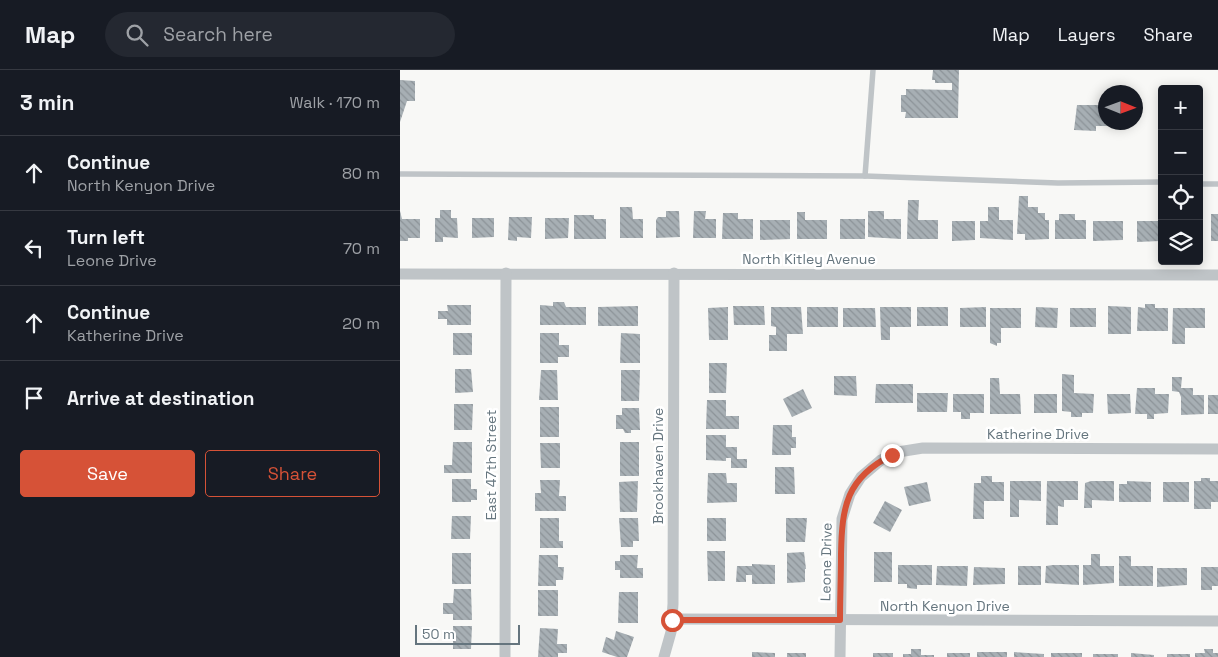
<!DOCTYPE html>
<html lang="en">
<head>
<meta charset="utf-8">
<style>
	body { margin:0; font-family:"Space Grotesk",sans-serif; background:#242831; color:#f1f3f6 }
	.controls { position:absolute; right:15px; top:15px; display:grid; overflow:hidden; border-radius:5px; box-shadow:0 2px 12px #0003 }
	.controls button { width:45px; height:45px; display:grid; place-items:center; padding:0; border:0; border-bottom:1px solid #363941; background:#171b24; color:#f1f3f6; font:25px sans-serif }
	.compass { position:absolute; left:698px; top:15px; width:45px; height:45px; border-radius:50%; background:#171b24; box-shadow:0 2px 12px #0003; rotate:91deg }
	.scale { position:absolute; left:15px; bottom:12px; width:105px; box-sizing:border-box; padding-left:5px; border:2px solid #65757e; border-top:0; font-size:14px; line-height:18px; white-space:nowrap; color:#65757e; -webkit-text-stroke:4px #fff; paint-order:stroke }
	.stop { position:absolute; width:15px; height:15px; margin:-11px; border:4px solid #d65237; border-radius:50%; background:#fff }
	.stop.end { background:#d65237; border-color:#fff; box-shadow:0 1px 5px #0008 }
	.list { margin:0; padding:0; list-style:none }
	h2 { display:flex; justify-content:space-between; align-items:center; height:65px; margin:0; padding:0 20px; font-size:21px }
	h2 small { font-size:16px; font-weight:400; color:#9ea1a6 }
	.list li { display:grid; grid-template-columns:32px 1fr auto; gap:15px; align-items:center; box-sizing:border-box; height:75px; padding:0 20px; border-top:1px solid #363941 }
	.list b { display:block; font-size:19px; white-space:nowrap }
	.list p { margin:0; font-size:16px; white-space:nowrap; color:#9ea1a6 }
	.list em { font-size:16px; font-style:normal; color:#9ea1a6 }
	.actions { display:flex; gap:10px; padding:15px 20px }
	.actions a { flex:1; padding:11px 0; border:1px solid #d65237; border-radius:5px; text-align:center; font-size:18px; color:#d65237 }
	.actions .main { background:#d65237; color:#fff }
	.icon { flex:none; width:28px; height:28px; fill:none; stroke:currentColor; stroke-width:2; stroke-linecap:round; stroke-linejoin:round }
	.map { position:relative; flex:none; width:818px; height:587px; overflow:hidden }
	header { display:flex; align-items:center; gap:30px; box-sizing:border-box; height:70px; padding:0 25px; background:#171b24; border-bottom:1px solid #363941 }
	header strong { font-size:24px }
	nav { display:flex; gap:28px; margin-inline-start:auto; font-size:18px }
	.search { width:350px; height:45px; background:#242831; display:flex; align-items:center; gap:12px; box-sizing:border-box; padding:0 18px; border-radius:28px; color:#9ea1a6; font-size:19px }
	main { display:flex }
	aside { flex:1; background:#171b24 }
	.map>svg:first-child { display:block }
	.building { fill:url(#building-back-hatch) }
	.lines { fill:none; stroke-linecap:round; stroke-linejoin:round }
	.lane { stroke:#bfc4c7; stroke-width:5.5 }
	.street { stroke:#bfc4c7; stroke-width:11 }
	.route { stroke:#d65237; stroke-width:6 }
	.labels { text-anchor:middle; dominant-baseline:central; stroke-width:5; stroke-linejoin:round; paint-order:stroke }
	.street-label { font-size:14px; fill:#65757e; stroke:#fff }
</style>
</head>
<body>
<header>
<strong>Map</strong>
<div class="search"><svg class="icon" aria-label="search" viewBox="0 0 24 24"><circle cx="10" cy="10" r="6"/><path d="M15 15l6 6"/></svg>Search here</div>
<nav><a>Map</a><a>Layers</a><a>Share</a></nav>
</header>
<main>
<aside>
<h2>3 min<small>Walk · 170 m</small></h2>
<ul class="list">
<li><svg class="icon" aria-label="ahead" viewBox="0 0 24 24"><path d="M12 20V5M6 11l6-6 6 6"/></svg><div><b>Continue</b><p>North Kenyon Drive</p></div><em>80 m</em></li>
<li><svg class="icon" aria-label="left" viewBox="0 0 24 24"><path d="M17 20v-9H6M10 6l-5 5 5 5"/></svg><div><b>Turn left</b><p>Leone Drive</p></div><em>70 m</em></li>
<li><svg class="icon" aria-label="ahead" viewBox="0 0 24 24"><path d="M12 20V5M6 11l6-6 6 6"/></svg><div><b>Continue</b><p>Katherine Drive</p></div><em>20 m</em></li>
<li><svg class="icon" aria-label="arrive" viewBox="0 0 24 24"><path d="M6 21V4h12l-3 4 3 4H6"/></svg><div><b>Arrive at destination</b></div></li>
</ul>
<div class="actions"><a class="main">Save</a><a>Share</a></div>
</aside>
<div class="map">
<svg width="818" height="587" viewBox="0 0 818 587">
	<defs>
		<pattern id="building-back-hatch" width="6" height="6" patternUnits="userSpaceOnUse" patternTransform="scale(1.25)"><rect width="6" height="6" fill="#a7afb4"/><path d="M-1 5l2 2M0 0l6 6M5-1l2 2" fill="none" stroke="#8c9398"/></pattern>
	</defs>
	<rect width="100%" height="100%" fill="#f8f8f6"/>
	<g class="building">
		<path d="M533,0H559L558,48H505L506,42H501V25H506V19L552,20V13H535V10H532Z"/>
		<path d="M0,10L15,11V31H7L0,52Z"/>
		<path d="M677,35H706L707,56H696V61L674,60Z"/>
		<path d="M619,126H628V137H638V143H645V150H649V169L625,170V164H617Z"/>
		<path d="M508,130H519L518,150H538V169H507Z"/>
		<path d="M220,137H232L233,149H243V168H220Z"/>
		<path d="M588,137H599V150H613V170L580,168V151H588Z"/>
		<path d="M40,140H51V148H57L58,168L43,167V172H35V148H40Z"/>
		<path d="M0,141L2,149H20V168H8V171H0Z"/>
		<path d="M266,141H279L280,167L256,168V150L258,147H266Z"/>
		<path d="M294,141H306L305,149H316V168H293Z"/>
		<path d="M468,141H484V149H501V169L468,167Z"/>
		<path d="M397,142H405V150H427V169H397Z"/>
		<path d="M323,143H338V149H353V169H322Z"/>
		<path d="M659,144H675V150H686V169H655V150H659Z"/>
		<rect x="811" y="144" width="7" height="27"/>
		<path d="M174,145H194V149H206V169H174Z"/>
		<path d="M109,147H132L131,168L117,167V171L108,170Z"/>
		<path d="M72,148H94V167L72,168Z"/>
		<path d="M145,148H169L168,168L145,169Z"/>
		<rect x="440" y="149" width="25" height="20"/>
		<path d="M360,150H390V169L360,170Z"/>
		<path d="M552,151H575V170L552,171Z"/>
		<path d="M693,151H723V170L693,171Z"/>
		<path d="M737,151H760V171L737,172Z"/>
		<path d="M153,232H164L166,237H186V255H140V235L153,236Z"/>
		<path d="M745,234H755V238H768V261H737L738,237L745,238Z"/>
		<path d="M47,235H71V255H47V249H38V241H48Z"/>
		<path d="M238,236V256H198V237Z"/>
		<path d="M333,236H364L365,255H334Z"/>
		<path d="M708,236L731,237V264H708Z"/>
		<path d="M328,237V270H309L308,238Z"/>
		<path d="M371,237H401L403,264H387V281H369V265H376V257L371,256Z"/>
		<rect x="407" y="237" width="31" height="20"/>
		<path d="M480,237H511V257H490V270H481Z"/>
		<rect x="517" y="237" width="31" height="19"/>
		<path d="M586,237V257H560V238Z"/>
		<path d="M636,237L658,238L657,258L635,257Z"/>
		<path d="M443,238H475L476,257H443Z"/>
		<path d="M590,238H621V258H601V273H597V276L590,273Z"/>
		<rect x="670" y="238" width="26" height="19"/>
		<path d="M773,238H805V258H785V274H772Z"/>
		<rect x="53" y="263" width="19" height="22"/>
		<path d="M140,263H159V275H169V287H158V293H140Z"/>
		<path d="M221,263L240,264V293H220Z"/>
		<path d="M309,293H327L326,323H309Z"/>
		<path d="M55,299H71L73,322L55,323Z"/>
		<path d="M141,300H157L158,330H139Z"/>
		<path d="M221,300H240L239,331H221Z"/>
		<path d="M662,304L674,305V323L694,324L693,343H682V347H671V342L662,341Z"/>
		<path d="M434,306H456L457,326L434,325Z"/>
		<path d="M772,307H782L781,318H793V325H804V344L781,345V327L779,322L772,321Z"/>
		<path d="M590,308H599L600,324H620L621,344H590Z"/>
		<path d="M476,314H513V333H475Z"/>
		<path d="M737,318H755V324H769L768,343L754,344V349H747V344H735Z"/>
		<path d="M403,319L412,338L392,347L383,329Z"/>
		<path d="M517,323H548L547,342H517Z"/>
		<path d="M553,324H584V343H570V349H561V342H553Z"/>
		<rect x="634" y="324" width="23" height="19"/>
		<path d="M707,324H730L731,343L708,344Z"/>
		<rect x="808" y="325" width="10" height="19"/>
		<path d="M307,330H326V346H339V359H306Z"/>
		<path d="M54,334H73L72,360H54Z"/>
		<rect x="140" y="337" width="19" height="30"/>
		<path d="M222,338H239L240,360H231V363H225L223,359H216V345H222Z"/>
		<path d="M373,355H392V367H396V378H391V385H372Z"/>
		<path d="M306,365H326V377H337V389H347V398H331V388H326V391L306,390Z"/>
		<path d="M53,372H72V403H44V395H52Z"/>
		<rect x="220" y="372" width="19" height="34"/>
		<path d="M140,373H160V398H141Z"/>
		<path d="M375,397H394L395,424H375Z"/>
		<path d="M308,403H326L327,413H337V432L307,433Z"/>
		<path d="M581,406H592V412H604V431H584V449H573L574,413H581Z"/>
		<path d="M801,408H810V411H818V432H811V439H794V411H801Z"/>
		<path d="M52,409H71V419H77V430H71V432H52Z"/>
		<path d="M140,410H160L159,426H166V441H135V423H141Z"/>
		<path d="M238,411L237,442H220L219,412Z"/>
		<path d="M610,411H641V431L619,430V447H610Z"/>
		<path d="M647,411H678V430H664V437L658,436V455H646Z"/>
		<path d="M691,411H714V431L692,430V438H684L685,413Z"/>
		<path d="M727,411L751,412V432H719V414H727Z"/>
		<path d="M527,412L531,431L509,436L504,417Z"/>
		<rect x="763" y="412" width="26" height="20"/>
		<path d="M485,431L502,440L490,462L473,453Z"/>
		<path d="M52,446H71L70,469H51Z"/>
		<path d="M140,448H159V471H163V478H140Z"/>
		<path d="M219,448H238L239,471H233V477H221Z"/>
		<rect x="307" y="448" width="19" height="23"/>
		<path d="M386,448H407L405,472H386Z"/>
		<path d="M307,481H325V511H308Z"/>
		<path d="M404,482L406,499H405V512L387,513V483Z"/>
		<rect x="474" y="482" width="18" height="30"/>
		<rect x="52" y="483" width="19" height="31"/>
		<path d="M691,484H700V496H714V513L683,515V495H691Z"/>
		<path d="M139,485H158V497H164L163,510H156V516H138Z"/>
		<path d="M220,485H238L237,498H243V508H220V500H215V491H220Z"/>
		<path d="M719,486H731V496H753V516H719Z"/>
		<path d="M352,494L375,495V514H352V505H346V512H336L337,496H352Z"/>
		<path d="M498,495H532V515H517V519L507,518V514H498Z"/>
		<path d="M653,495H679V515L645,513L646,496Z"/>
		<path d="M537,496H568L567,516L536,515Z"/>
		<rect x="618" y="496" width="23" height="19"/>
		<path d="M574,497L605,498V514L573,515Z"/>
		<path d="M801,497H818V516H812V520H801Z"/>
		<path d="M757,498H787V515L757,517Z"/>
		<path d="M54,519H71L72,550H53V544H43V533H53Z"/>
		<rect x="138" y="520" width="20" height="26"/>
		<path d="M219,522H238V553H218Z"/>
		<path d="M53,556H72L71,579H53Z"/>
		<path d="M140,558L158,559L157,574H167V583H158V587H138Z"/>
		<path d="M216,561L234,567L227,587H217L202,582L206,567L214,570Z"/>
		<path d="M511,579H521V585H534V587H503V584H511Z"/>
		<path d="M804,579H813V583H818V587H795V583H805Z"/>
		<path d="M352,582L375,583V587H352Z"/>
		<rect x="577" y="582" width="30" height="5"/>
		<path d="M614,582L644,584V587H614Z"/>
		<rect x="387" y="583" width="19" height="4"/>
		<rect x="473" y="583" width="20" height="4"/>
		<rect x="547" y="583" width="23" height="4"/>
		<rect x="651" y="583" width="31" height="4"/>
		<path d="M731,583L754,585V587H731Z"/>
		<rect x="693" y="584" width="25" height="3"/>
		<rect x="767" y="584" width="23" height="3"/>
	</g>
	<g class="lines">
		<g class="lane">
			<path d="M0,104L465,106L473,0"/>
			<path d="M465,106L658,113L762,112"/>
			<path d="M799,114H818"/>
		</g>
		<g class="street">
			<path d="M0,204L818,205"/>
			<path d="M272,549L818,551"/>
			<path d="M105,587L106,203"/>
			<path d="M264,587L271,562L273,534L274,203"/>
			<path d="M440,587L442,449L450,424L461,407L481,390L498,382L523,378L818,379"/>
		</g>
	</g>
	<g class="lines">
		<path class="route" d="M272,550H440C440,528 441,506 441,484C442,437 446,408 492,385"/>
	</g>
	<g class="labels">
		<g class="street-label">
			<text x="409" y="189">North Kitley Avenue</text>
			<text x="638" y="364">Katherine Drive</text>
			<text transform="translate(91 395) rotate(-90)">East 47th Street</text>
			<text transform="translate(258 396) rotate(-90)">Brookhaven Drive</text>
			<text transform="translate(426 492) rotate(-89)">Leone Drive</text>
			<text x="545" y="536">North Kenyon Drive</text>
		</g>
	</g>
</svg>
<div class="controls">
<button>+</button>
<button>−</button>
<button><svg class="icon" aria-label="locate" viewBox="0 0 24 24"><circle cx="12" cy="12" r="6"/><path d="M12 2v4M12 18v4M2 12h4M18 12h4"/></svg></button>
<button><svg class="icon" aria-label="layers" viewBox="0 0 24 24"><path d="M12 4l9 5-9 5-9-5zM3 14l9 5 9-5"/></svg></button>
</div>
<svg class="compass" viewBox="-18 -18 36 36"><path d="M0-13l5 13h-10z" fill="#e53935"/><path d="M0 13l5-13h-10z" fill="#9ea1a6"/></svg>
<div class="scale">50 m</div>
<div class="stop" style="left:272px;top:550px"></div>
<div class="stop end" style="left:492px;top:385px"></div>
</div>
</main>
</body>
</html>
